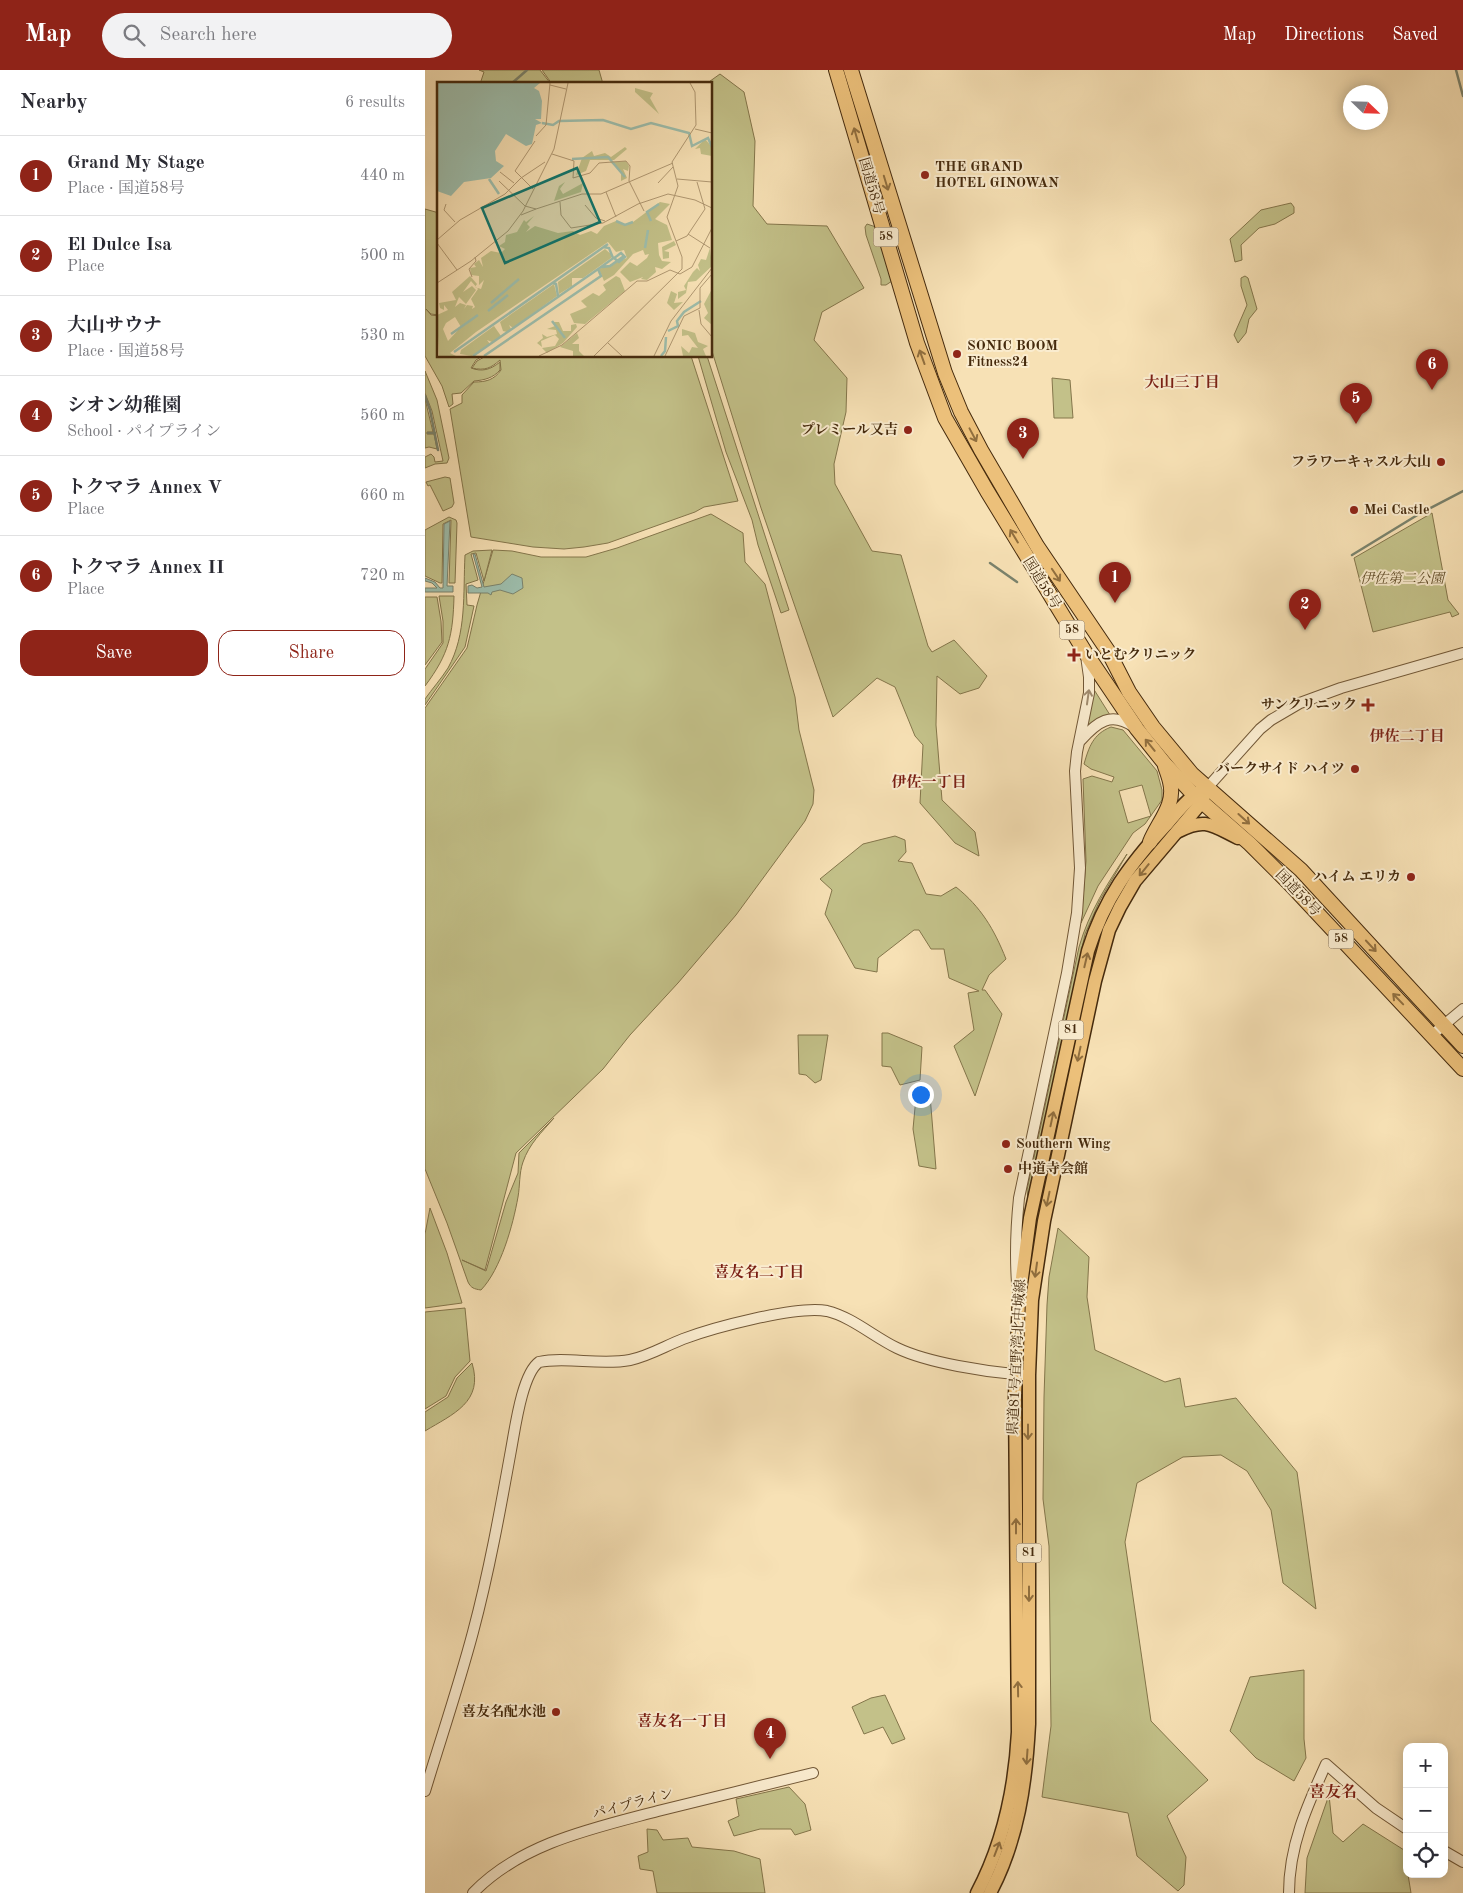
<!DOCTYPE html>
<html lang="en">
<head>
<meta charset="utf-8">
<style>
	body { margin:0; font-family:"Old Standard TT","Noto Serif JP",serif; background:#f2f2f3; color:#2b2b33 }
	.controls { position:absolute; right:15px; bottom:15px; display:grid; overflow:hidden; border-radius:10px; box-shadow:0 2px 12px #0003 }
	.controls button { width:45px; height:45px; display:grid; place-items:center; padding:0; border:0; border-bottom:1px solid #e1e1e2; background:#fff; color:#2b2b33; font:25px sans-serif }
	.compass { position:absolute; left:918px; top:15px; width:45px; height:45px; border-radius:50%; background:#fff; box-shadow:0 2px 12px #0003; rotate:113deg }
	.you { position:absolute; left:495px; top:1024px; width:18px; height:18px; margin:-12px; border:4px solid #fff; border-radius:50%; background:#1a73e8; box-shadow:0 0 0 8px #1a73e833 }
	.badge { display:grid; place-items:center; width:32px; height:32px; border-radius:50%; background:#8f2418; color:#fff; font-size:16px; font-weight:700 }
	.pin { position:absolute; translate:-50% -41px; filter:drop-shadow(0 1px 2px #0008) }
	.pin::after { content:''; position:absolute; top:26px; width:18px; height:15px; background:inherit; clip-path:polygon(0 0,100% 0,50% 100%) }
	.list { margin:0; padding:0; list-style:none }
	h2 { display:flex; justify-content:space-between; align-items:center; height:65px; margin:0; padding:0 20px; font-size:21px }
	h2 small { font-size:16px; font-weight:400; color:#7c7c81 }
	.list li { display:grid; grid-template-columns:32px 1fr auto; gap:15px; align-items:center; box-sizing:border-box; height:80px; padding:0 20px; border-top:1px solid #e1e1e2 }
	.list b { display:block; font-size:19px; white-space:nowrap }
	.list p { margin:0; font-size:16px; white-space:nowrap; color:#7c7c81 }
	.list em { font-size:16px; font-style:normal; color:#7c7c81 }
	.actions { display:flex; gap:10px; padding:15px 20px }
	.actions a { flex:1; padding:11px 0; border:1px solid #8f2418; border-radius:15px; text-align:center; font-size:18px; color:#8f2418 }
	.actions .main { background:#8f2418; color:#fff }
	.icon { flex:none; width:28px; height:28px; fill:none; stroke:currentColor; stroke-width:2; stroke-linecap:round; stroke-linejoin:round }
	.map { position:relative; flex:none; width:1038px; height:1823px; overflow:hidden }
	header { display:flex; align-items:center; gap:30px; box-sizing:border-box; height:70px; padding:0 25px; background:#8f2418; color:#fff }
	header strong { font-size:24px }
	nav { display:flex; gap:28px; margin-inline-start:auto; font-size:18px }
	.search { width:350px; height:45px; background:#f2f2f3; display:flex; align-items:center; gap:12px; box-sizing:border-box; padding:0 18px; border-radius:28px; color:#7c7c81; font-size:19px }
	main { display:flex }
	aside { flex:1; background:#fff }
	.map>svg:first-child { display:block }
	.green { fill:#c3c189; stroke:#84764b; fill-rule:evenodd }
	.water { fill:#9dbead; stroke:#7a836d }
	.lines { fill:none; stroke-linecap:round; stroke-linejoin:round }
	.stream { stroke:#7a836d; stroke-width:2.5 }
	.minor-casing { stroke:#725837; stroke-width:12 }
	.major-casing { stroke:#452a0d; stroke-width:15 }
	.highway-casing { stroke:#452a0d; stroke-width:16 }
	.minor { stroke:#faeccf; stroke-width:10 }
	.major { stroke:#ecc07a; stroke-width:12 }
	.highway { stroke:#ecc07a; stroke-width:14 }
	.oneway { stroke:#906e3e }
	.oneway2 { stroke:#a08b6e }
	.poi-dot { fill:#8f2418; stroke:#faeccf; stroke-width:2 }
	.labels { text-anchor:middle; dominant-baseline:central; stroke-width:4; stroke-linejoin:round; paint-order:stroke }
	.shield { fill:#faeccf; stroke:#7b6447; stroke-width:1 }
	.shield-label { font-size:12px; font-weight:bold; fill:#452a0d }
	.poi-label { font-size:14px; font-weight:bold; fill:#452a0d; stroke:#faeccf; text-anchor:start }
	.street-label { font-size:14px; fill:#452a0d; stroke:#faeccf }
	.park-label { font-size:14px; font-style:italic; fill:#64502c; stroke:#faeccf }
	.neighbourhood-label { font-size:15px; font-weight:bold; fill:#7a1f14; stroke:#faeccf }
	.quarter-label { font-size:16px; font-weight:bold; fill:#7a1f14; stroke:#faeccf }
	.inset-river { fill:none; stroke:#9dbead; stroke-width:2.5 }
	.inset-road { fill:none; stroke:#b09872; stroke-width:1 }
	.view { fill:#0f766e; fill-opacity:0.15; stroke:#0f766e; stroke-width:2.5 }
	.inset-edge { fill:none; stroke:#452a0d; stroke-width:2.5 }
</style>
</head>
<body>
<header>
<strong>Map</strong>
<div class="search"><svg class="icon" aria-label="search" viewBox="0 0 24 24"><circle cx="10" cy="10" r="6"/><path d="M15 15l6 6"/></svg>Search here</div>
<nav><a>Map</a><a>Directions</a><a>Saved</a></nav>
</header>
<main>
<aside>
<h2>Nearby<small>6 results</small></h2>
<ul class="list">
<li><span class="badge">1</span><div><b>Grand My Stage</b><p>Place · 国道58号</p></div><em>440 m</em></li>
<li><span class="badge">2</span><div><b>El Dulce Isa</b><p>Place</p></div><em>500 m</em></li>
<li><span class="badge">3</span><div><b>大山サウナ</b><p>Place · 国道58号</p></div><em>530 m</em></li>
<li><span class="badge">4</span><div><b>シオン幼稚園</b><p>School · パイプライン</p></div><em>560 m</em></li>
<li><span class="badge">5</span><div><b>トクマラ Annex V</b><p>Place</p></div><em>660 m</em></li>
<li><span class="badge">6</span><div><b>トクマラ Annex II</b><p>Place</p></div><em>720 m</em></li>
</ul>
<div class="actions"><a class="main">Save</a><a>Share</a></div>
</aside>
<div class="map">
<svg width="1038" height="1823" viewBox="0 0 1038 1823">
	<rect width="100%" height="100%" fill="#f7e1b5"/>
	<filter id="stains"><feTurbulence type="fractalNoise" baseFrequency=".004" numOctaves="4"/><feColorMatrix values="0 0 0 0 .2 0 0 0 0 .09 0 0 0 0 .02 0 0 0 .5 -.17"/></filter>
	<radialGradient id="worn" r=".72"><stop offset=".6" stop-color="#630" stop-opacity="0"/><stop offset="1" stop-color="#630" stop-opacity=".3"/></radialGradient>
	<g class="green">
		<path d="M54,0H115L126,14H55L59,2Z"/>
		<path d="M117,0H174L178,14H127Z"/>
		<path d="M295,4L319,22L330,71L328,136L342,154L402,156L439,218L397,242L389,270L422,308L421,342L409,394L410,414L447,481L476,485L503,576L507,582L529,570L562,606L554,618L535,624L512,606L511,655L517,730L550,762L554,786L530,773L495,733L498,675L490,666L470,617L452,608L408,647L336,438L286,278V14H281Z"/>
		<path d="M866,133L869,137V143L850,154L834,158L816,175L817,190L810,192L805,169L836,140Z"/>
		<path d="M0,139L14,143V245L6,244L1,239L6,245L14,246V286H58L51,290L46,298C57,302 65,300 75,292V300C68,308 60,310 49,311L36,323L27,324L28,334L24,337L17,316L0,286Z"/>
		<path d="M442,154L451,157L467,211L461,215H456V209L441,165L440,157Z"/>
		<path d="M820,206L823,208L832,239L824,249L821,263L813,273L809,265L822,235L816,216V208Z"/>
		<path d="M61,286H266L313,431L279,437L270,442L183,473L159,477L139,479L108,477L46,467L25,339L37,333V325L49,312C61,312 69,310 76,300L75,290C66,298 60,301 47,298L52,291Z"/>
		<path d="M273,286H282L364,540L356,543L333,475L327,450L301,382Z"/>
		<path d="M0,301L12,330L24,388L22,393L10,394L0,398V387L6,384L9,387L10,392L18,391L7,341L0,323Z"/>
		<path d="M627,308L645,310L648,348H629Z"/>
		<path d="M0,329L8,362H2V364H9L12,379L4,377L0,378Z"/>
		<path d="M20,407L25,408L29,433L27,437L18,441L5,415L3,416L1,412Z"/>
		<path d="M1007,443L1023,530L1034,544L1027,547L1025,542L948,562L929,488Z"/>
		<path d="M286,444L318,463L320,492L340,514L370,627L374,660L389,720L388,734L380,751L311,845L253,913L205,965L178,999L91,1083L60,1200L37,1190L61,1201L81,1132L93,1103L94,1083L129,1048C117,1062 104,1074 98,1092C94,1103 95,1116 93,1127C88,1155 76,1199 56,1220C49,1219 46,1218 43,1212L22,1153L0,1099V638L42,578L52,535L68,480L87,481L116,487H161L192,478Z"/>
		<path d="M24,447L31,450L32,453L30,513H24L26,450L18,454L17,513H15L0,506V460Z"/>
		<path d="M67,480L59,511L51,483L46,484L53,510L41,514L42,535L49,536L40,577L0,635V629C7,619 16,609 23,598C42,564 38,523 40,485L48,481Z"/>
		<path d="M14,526H29C28,565 24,584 0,616V599L18,573V551Z"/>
		<path d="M0,527H12L16,551L17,572L0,595Z"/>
		<path d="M668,618L685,645L663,655L661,653Z"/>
		<path d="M686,657L698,660L732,701L737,720V730L720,754L708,763L673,816L656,853L661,791L658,709L667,706L687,712L689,707L666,699L659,694C664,677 668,664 686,657ZM717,715L726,746L703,753L694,721Z"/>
		<path d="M470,766L480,770L481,782L473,791L487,793L501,824L516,826L531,817C556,837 569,859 581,889L564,905L557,920H560L577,944L550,1026L529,976L549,960L543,923L554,921L524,908L519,879H506L494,860H489L453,888L452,902L430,898L400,844L407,820L395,809L438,774Z"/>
		<path d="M702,784L675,830L660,864L603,1130L602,1120L654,877C664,842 682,814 702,784Z"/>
		<path d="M457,963H463L497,977L495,1010L475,1015L466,997L457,996Z"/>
		<path d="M373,965H403L396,1010L390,1013L381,1005L374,1004Z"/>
		<path d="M505,1025L511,1099L494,1096L488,1059L491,1027Z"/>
		<path d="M5,1138L22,1183L37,1233L0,1238V1164Z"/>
		<path d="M633,1158L664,1187L662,1227L670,1280L740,1312L755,1308L760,1337L811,1328L872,1402L891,1539L858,1513L846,1440L822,1401L796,1385L758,1387L712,1413L700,1472L726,1651L783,1710L742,1746L761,1787L759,1815L753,1821L712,1786L703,1743L617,1727L626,1656L624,1476L618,1429L619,1327L622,1235L624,1207Z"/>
		<path d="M40,1238L45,1291L30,1307L21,1326L0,1339V1242Z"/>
		<path d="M47,1293C59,1332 28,1344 0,1361V1342L23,1327L32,1308Z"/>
		<path d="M879,1600V1669L881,1688L869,1711L831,1688L805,1661L825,1607Z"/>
		<path d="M460,1625L480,1669L467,1674L458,1657L439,1664L427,1637L446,1628Z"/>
		<path d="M364,1717L380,1734L386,1760L370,1765L366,1759H335L309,1766L303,1751L314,1746L311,1729Z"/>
		<path d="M904,1725L908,1763L918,1772L938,1754L979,1780L986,1823H880L882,1788Z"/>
		<path d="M222,1759L232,1760L238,1770L263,1768L267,1777L309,1781L335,1789L340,1823H232L228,1801L215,1799L213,1786L223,1782Z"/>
	</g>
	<g class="water">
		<path d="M25,451L22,516H28V522H0V518H12L7,513L0,511V508L10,512L15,518H18L19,454Z"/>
		<path d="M48,484H50L59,517L76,514L87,504L97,508L98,518L88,524L75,520L67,522L66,525L63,523H43V516L47,515L52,518L57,517Z"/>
	</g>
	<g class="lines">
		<g class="stream">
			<path d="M1031,0L1038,26"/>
			<path d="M86,14L102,0"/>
			<path d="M0,326L5,340L13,380"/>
			<path d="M3,363H10"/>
			<path d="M927,485L994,444L1038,421"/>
			<path d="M565,493L592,512"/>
		</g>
		<defs>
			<g id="minor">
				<path d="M656,670C672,652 686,641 709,657"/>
				<path d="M782,718L835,659L846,650L875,633L916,618L1038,583"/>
				<path d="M1007,965L1038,939"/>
				<path d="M592,1213C590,1184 591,1157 594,1128L642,903L652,843L655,798L650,701L652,682L664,623V607L661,586"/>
				<path d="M0,1721C16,1668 34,1615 48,1562C64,1502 75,1441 86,1380C90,1359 97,1304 114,1292C141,1286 175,1296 205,1290C224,1286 240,1276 258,1269C287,1258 372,1235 402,1241C427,1247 449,1267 472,1278C503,1293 562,1302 598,1305"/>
				<path d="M1019,1781L1038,1792"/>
				<path d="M48,1823C96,1773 169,1758 233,1741C285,1728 336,1716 388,1703"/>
				<path d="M864,1823C864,1776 882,1736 901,1694L951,1738L982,1759"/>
			</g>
			<g id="major">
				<path d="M754,761C781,747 788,756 813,768"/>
				<path d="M552,1823C579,1772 590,1719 593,1662L590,1325L594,1230L605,1148L663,881C679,829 705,794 741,755C752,742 763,728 777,720"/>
				<path d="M565,1823C593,1770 601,1713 604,1654V1305L607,1230L619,1151L670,911L684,860L695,837L710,811L777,732L780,722"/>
			</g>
			<g id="highway">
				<path d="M411,0L492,273L520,348L562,421L660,582L712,659L740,694L769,725L825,774L865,814L1038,999"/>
				<path d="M426,0L520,303L536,342L556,380L612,476L683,581L704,622L728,657L767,704L876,800L1038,976"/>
				<path d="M725,772C733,752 751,735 745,712C744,707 742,702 740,696"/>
			</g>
		</defs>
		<use href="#minor" class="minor-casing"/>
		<use href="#major" class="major-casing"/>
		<use href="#highway" class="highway-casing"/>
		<use href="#minor" class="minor"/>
		<use href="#major" class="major"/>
		<use href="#highway" class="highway"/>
	</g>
	<defs><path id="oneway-shaft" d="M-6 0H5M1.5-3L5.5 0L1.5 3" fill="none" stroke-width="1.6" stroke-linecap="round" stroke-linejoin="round" transform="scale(1.25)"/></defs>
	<g class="oneway">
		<use href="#oneway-shaft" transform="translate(431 65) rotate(-106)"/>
		<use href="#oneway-shaft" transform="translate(461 113) rotate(73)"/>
		<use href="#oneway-shaft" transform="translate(497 287) rotate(-110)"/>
		<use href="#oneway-shaft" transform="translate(548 365) rotate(62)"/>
		<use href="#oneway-shaft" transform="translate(589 466) rotate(-121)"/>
		<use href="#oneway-shaft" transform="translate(631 505) rotate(56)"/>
		<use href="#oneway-shaft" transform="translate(725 675) rotate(-129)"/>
		<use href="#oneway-shaft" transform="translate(819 749) rotate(42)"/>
		<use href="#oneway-shaft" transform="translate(719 800) rotate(129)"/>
		<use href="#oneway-shaft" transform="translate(946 876) rotate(47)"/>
		<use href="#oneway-shaft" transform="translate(661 890) rotate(-77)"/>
		<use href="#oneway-shaft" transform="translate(973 929) rotate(-134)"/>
		<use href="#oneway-shaft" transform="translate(654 984) rotate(102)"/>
		<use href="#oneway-shaft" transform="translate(627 1049) rotate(-78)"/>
		<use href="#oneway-shaft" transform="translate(623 1129) rotate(102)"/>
		<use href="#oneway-shaft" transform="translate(611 1200) rotate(98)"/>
		<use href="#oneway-shaft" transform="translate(603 1362) rotate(90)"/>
		<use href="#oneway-shaft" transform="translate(591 1456) rotate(-90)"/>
		<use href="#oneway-shaft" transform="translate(604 1524) rotate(90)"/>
		<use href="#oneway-shaft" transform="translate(593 1619) rotate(-91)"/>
		<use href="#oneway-shaft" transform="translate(602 1687) rotate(94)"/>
		<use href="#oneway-shaft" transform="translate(572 1779) rotate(-69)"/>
	</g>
	<use class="oneway2" href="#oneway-shaft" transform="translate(663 627) rotate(-82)"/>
	<g class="poi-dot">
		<circle cx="500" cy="105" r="5"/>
		<circle cx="532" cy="284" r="5"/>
		<circle cx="483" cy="360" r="5"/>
		<circle cx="1016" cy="392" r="5"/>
		<circle cx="929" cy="440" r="5"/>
		<path d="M646.5 577.5h5v5h5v5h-5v5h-5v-5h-5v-5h5z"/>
		<path d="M940.5 627.5h5v5h5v5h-5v5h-5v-5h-5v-5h5z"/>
		<circle cx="930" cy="699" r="5"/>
		<circle cx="986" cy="807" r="5"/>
		<circle cx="581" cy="1074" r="5"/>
		<circle cx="583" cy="1099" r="5"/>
		<circle cx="131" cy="1642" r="5"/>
	</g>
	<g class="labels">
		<g class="shield">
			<rect x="448.5" y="157.5" width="25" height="19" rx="4"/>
			<rect x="634.5" y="550.5" width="25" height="19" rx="4"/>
			<rect x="903.5" y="859.5" width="25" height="19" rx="4"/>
			<rect x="633.5" y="950.5" width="25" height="19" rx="4"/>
			<rect x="591.5" y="1473.5" width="25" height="19" rx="4"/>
		</g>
		<g class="shield-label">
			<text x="461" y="167">58</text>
			<text x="647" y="560">58</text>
			<text x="916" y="869">58</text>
			<text x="646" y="960">81</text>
			<text x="604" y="1483">81</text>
		</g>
		<g class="poi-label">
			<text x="510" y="97">THE GRAND<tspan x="510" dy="16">HOTEL GINOWAN</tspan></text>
			<text x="542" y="276">SONIC BOOM<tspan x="542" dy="16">Fitness24</tspan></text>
			<text x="473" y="360" text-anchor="end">プレミール又吉</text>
			<text x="1006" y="392" text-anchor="end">フラワーキャスル大山</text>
			<text x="939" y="440">Mei Castle</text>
			<text x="660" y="585">いとむクリニック</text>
			<text x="932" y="635" text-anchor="end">サンクリニック</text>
			<text x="920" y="699" text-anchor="end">バークサイド ハイツ</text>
			<text x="976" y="807" text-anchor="end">ハイム エリカ</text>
			<text x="591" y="1074">Southern Wing</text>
			<text x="593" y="1099">中道寺会館</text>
			<text x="121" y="1642" text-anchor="end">喜友名配水池</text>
		</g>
		<g class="street-label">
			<text transform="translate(446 116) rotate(74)">国道58号</text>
			<text transform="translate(617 513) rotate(58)">国道58号</text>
			<text transform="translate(873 823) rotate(46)">国道58号</text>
			<text transform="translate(592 1287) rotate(-87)">県道81号宜野湾北中城線</text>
			<text transform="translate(208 1734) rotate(-15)">パイプライン</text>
		</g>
		<g class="park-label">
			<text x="977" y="509">伊佐第二公園</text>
		</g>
		<g class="neighbourhood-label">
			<text x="757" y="313">大山三丁目</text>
			<text x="982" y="667">伊佐二丁目</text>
			<text x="504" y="713">伊佐一丁目</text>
			<text x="334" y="1203">喜友名二丁目</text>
			<text x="257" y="1652">喜友名一丁目</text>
		</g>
		<g class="quarter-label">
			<text x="908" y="1723">喜友名</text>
		</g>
	</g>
	<g transform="translate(12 12)">
		<rect width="275" height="275" fill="#f7e1b5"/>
		<path d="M198,6L216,11L213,16L222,32L198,10ZM268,57L275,65V74L264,72L263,66L258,67ZM188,65L190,67L177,78H153L149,89L139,93L145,76L155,69L157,74L168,71L174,75ZM189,79L192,84L191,89L186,87L190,96L184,99V89L173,80ZM128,100L123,107L126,112L146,101L144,110L117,119L122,104ZM223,120L233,122L218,137L230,143L235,158L221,161L222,173L225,179L234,180L225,187L218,185L219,190L210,198L204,197L206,195L193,200L183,190L193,180L200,184L210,176L212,172L208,173L206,168L196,172L177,193L167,199L162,187L190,176L187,168L179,170L171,160L39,250L13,271L19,274H2L0,233L11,228L7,223V228L3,226L2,221L19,218L15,210L33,194L40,202L38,205L44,207L47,198L42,203V194L34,193L33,186L39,185L37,182L42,178L46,185L44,176L54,169L64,171L68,167L62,164L68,160L69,153L80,150L87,138L89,140L97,134L90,142L93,145L89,150L98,144L121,151L136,149L143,153L154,149L160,152L167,144L179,139L188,143L196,140ZM34,199L41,207L34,217L38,225L35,227L36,224L30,223L27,227L29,223L23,221L18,225L22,215L29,222L39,208L35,204L26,210ZM18,235L24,245L11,259L6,247L9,241ZM237,159L239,163L227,169L232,170V176L226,177L225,165ZM273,166L275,184L259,199L251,200L249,211L241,217V210L249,208L247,204L256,190L260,186L263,189L261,183L264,177L269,178ZM168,167L175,173L174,176L146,196H135V204L122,212L121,200ZM179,194L183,196L188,209L148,242L137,241L133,232L150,225L144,219L156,211L162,214L169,208L166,203ZM117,202L120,214L76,246L72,243L74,247L70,250L66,249L63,240ZM275,207V243L267,236L271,231L267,222ZM234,209L240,212L237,221L246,220L237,228L230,221ZM117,240H122L126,249H134V243L139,242L140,245L126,261L110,271L105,266L118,264L122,257L118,253L104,259L105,265L100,261L106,256L105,252L110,255L120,252L119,248L110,247L118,244ZM57,244L64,254L55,260L50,258L53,262L35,274L23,272L24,268ZM245,247L258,251L261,260L271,264L266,267L269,274H246L244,264L252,271L255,265L261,266L251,253L245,254ZM140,251L142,256L135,262H142V269L147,274H136V269L123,265Z" fill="#c3c189" fill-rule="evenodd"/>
		<path d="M0,1H103L97,6L102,9L105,19L104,37H98L105,41L99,43L95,62L89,64L69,52L58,69L59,79L67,84L54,96L27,100L14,114L0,109Z" fill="#9dbead"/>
		<path class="inset-river" d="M105,41L116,43L122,39L166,38L194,47L214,41L252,51L255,64L271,56L275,65M135,77L171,75L188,95M52,97L62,112M179,139L188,143L196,140M214,139L210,130L222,122M166,165L172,166L176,176M208,166L211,148M165,185L173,184L187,174M116,201L119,202L121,214M54,221L82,197M51,229L71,213M115,239L128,256M231,249L241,244L240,239L247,230L264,219M14,252L41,233M17,270L171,162M36,274L164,185L175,177L177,176L180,174L184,171L188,175L182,180L177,176M47,274L164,194L161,187M224,274L228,269L229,255"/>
		<path class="inset-road" d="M113,3L129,7M258,47L275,51M99,54L109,43L113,1M115,72L137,79L136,96L153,91L162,81L189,79L193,84L192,99L207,129M63,90L77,101M240,97L275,100M62,99L88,124M221,101L236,85M96,107L78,89L98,59M169,110L179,135M123,120L124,133L134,146L166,141L201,122L231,112L258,118L275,126M9,122L7,128L18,140M148,123L159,136L168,139M88,124L99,127L145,112H164L236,81M84,133L99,127M251,152L273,166M0,158L23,138L68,112L84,96L108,80M239,159L250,154L268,127L260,100M0,161L20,188M35,195L32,187L39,179L38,175M0,201L34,179L71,149L86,129L117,67L131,1M262,228L264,242L275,255M171,261L185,274M102,274L125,263L200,199H210L233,188L243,192L255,185L275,146M157,274L245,187V175L230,135L241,104L235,80L259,43L258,10L253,1M217,274L234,239L275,186M228,274L247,234L263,226V206L275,192"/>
		<path class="view" d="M140,86L163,140L68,181L45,126Z"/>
		<rect width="275" height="275" class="inset-edge"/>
	</g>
	<rect width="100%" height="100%" filter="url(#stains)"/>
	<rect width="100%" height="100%" fill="url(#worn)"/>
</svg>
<div class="controls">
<button>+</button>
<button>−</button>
<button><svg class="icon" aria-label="locate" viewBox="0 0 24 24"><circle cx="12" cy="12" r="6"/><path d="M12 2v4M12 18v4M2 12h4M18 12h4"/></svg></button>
</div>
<svg class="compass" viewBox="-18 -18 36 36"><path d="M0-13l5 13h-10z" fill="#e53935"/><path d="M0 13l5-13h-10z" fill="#7c7c81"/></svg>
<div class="you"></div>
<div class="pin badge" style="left:690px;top:533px">1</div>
<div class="pin badge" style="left:880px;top:560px">2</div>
<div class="pin badge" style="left:598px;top:389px">3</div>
<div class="pin badge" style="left:345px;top:1689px">4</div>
<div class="pin badge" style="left:931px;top:354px">5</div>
<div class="pin badge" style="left:1007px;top:320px">6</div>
</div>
</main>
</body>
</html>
